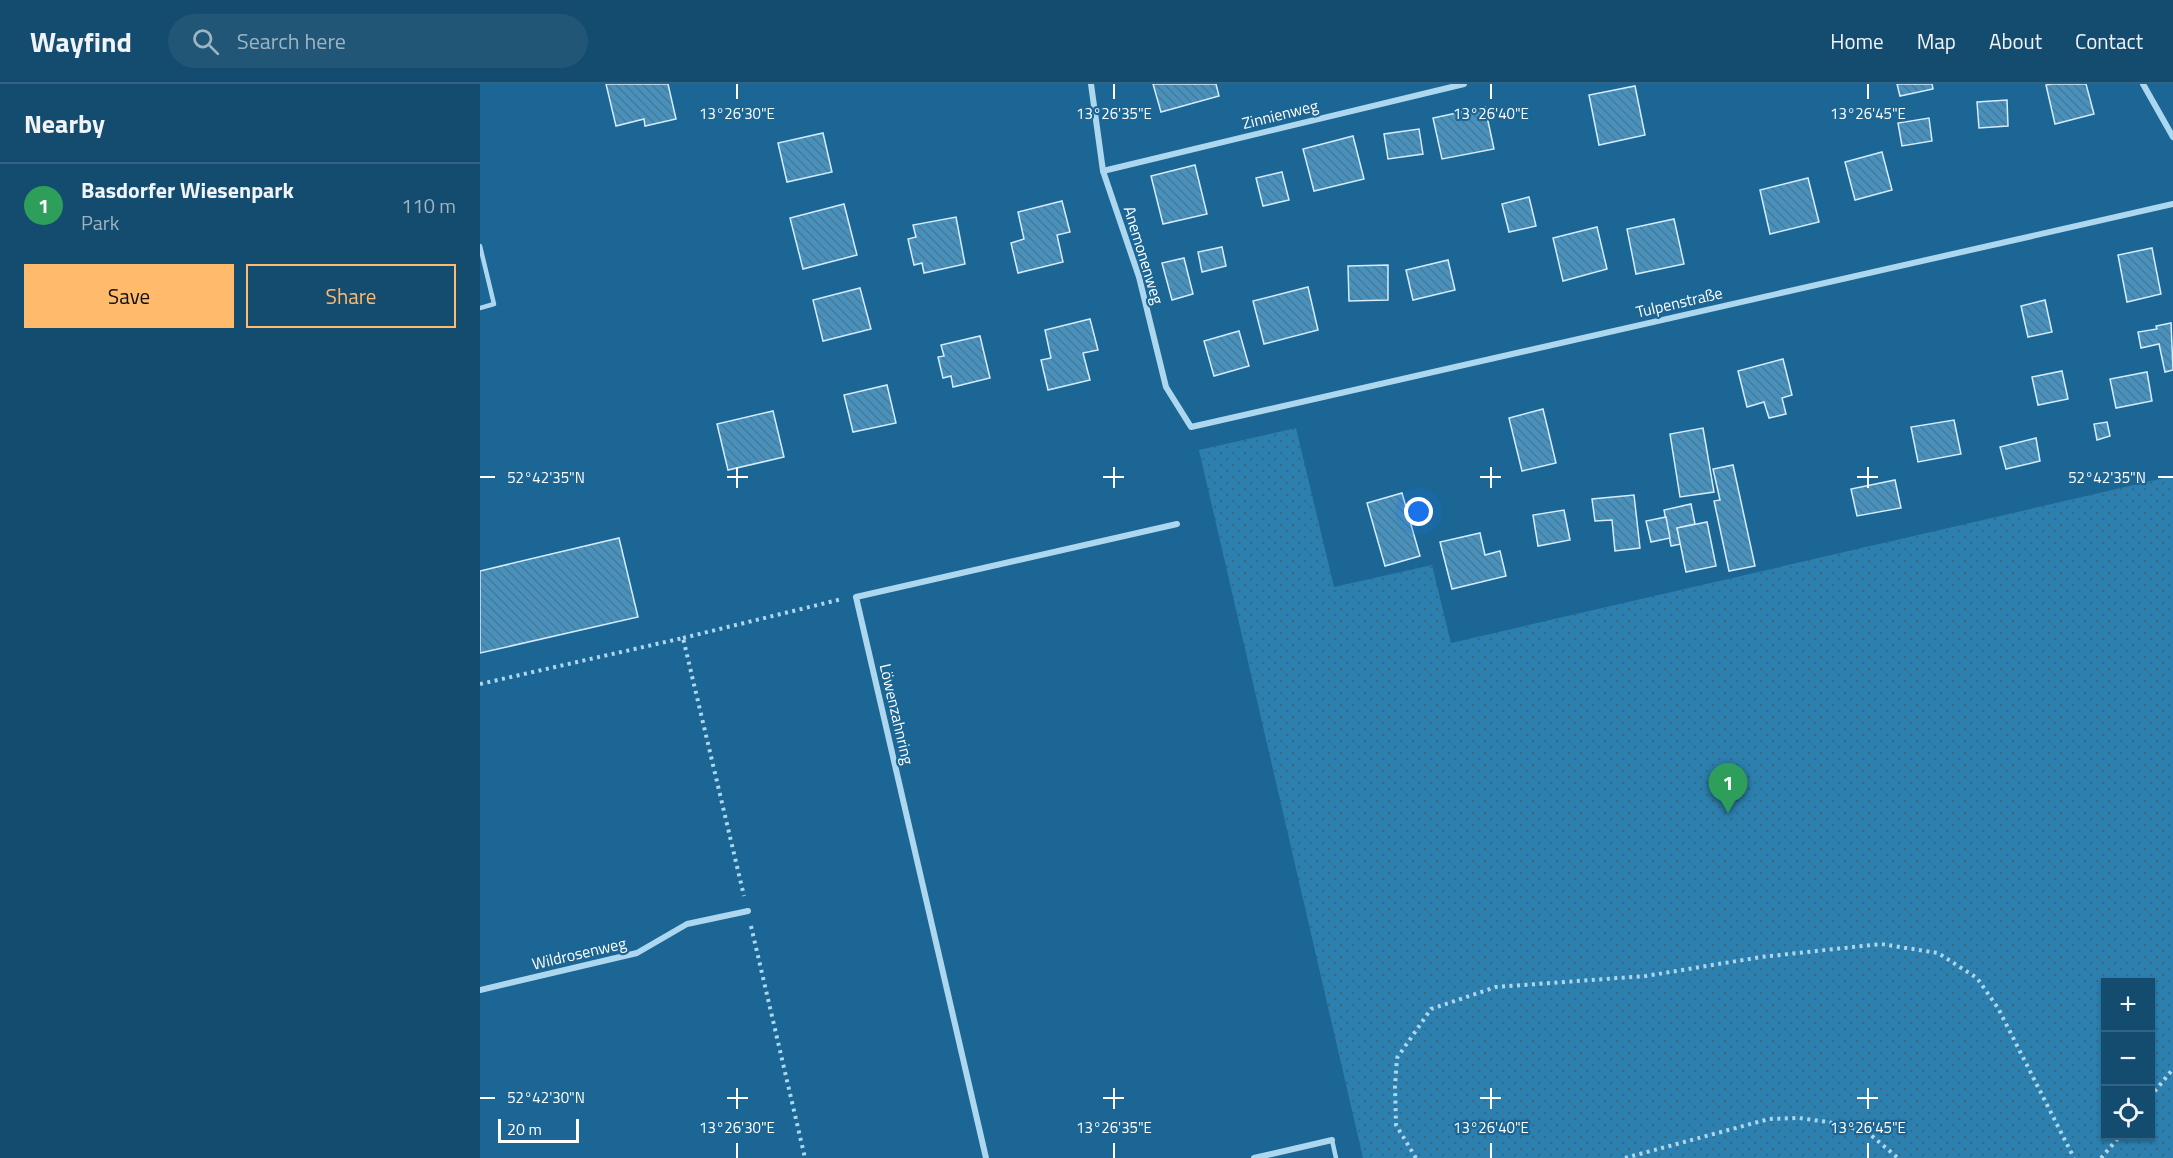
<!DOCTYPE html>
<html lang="en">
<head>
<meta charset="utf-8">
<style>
	body { margin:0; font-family:"Titillium Web",sans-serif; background:#215677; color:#f1f3f6 }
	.controls { position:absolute; right:18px; bottom:18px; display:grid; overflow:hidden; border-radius:0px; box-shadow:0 2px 4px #0004 }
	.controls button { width:54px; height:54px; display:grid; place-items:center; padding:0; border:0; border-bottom:2px solid #336382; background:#144c6f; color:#f1f3f6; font:30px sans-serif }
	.scale { position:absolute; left:18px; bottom:15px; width:81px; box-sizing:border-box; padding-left:6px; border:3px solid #fff; border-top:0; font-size:16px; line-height:21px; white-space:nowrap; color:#fff; -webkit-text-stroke:4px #1b6694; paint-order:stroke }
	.you { position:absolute; left:939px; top:428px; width:21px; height:21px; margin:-15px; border:4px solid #fff; border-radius:50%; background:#1a73e8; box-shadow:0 0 0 9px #1a73e833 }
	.badge { display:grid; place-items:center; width:39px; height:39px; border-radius:50%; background:#ffba6c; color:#fff; font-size:20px; font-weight:700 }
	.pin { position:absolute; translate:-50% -50px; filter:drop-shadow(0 2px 3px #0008) }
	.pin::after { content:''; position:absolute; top:32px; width:21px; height:18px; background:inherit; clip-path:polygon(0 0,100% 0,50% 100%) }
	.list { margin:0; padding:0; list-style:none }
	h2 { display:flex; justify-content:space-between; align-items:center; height:78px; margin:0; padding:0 24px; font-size:26px }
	h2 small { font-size:20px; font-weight:400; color:#9db4c3 }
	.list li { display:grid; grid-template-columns:39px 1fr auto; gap:18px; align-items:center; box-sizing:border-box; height:84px; padding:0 24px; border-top:2px solid #336382 }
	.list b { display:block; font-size:22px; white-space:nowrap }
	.list p { margin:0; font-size:20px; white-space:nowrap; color:#9db4c3 }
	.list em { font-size:20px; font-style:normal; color:#9db4c3 }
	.actions { display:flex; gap:12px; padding:18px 24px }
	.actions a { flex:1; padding:14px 0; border:2px solid #ffba6c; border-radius:0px; text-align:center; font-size:21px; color:#ffba6c }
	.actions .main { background:#ffba6c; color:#111 }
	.icon { flex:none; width:33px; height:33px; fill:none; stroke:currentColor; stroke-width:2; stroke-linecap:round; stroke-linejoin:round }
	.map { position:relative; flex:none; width:1693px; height:1074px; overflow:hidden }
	header { display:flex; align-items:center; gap:36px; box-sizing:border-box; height:84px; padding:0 30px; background:#144c6f; border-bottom:2px solid #336382 }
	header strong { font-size:28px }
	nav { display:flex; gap:33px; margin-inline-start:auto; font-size:21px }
	.search { width:420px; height:54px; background:#215677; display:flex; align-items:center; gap:15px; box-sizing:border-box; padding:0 21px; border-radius:33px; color:#9db4c3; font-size:22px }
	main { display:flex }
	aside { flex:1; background:#144c6f }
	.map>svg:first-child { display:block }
	.park { fill:url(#park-dots); fill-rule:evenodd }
	.building { fill:url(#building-back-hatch); stroke:#d4ecfb; stroke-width:1.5 }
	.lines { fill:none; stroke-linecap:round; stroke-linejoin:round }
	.path { stroke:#add7ef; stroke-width:4; stroke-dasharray:3 4.5; stroke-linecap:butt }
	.lane { stroke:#add7ef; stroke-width:4.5 }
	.street { stroke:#add7ef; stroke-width:6 }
	.ticks { fill:none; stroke:#fff; stroke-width:2 }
	.labels { text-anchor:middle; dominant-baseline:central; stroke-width:4.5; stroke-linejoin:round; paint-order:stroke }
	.street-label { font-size:16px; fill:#fff; stroke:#1b6694 }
	.ticks-label { font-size:15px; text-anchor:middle; fill:#fff; stroke:#1b6694; stroke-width:4.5; stroke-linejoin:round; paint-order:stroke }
</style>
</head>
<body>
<header>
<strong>Wayfind</strong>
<div class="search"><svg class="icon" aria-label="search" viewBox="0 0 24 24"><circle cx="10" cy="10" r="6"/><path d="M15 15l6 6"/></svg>Search here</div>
<nav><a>Home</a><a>Map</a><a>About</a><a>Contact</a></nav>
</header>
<main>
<aside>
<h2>Nearby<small></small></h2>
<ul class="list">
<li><span class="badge" style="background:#2e9e5b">1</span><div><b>Basdorfer Wiesenpark</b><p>Park</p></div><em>110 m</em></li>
</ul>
<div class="actions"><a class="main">Save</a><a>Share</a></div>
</aside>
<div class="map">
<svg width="1693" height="1074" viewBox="0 0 1693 1074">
	<defs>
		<pattern id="park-dots" width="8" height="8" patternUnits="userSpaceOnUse" patternTransform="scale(1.5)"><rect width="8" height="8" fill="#2b80b0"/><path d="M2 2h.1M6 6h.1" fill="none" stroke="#3a6983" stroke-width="1.8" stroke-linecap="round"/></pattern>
		<pattern id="building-back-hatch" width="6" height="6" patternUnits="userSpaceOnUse" patternTransform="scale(1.5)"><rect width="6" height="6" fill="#4891bd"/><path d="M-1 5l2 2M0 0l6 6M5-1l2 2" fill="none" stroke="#497995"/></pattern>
	</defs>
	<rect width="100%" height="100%" fill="#1b6694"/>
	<path class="park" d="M816,344L854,503L952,481L971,559L1693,392V1074H883L719,366ZM1626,898H1670V1052H1626Z"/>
	<g class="building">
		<path d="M126,0H188L196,35L165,42L164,35L136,42Z"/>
		<path d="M673,0H736L739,12L681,28Z"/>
		<path d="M1417,0H1452L1453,5L1420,12Z"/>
		<path d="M1572,0H1606L1614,30L1575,40L1566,1Z"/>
		<path d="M1155,2L1165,51L1119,61L1109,11Z"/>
		<path d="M1527,16L1528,42L1499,44L1497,18Z"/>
		<path d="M1005,23L1014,65L962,75L953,34Z"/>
		<path d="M1449,34L1452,57L1422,62L1418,39Z"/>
		<path d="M939,45L943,70L908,75L904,50Z"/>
		<path d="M343,49L352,88L307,98L298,59Z"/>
		<path d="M873,52L884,95L834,107L823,65Z"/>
		<path d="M1402,68L1412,106L1375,116L1365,78Z"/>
		<path d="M715,81L727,130L683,140L671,92Z"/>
		<path d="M802,88L809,116L783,122L776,94Z"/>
		<path d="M1328,94L1339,138L1290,150L1280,106Z"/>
		<path d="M1049,113L1056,142L1029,148L1022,120Z"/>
		<path d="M582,117L590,148L577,151L583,178L538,189L531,159L544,155L538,128Z"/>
		<path d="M364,120L377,171L323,185L310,134Z"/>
		<path d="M476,133L485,180L444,189L442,179L434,181L428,155L436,153L433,141Z"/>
		<path d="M1194,135L1204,180L1156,190L1147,145Z"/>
		<path d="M1117,143L1127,185L1083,197L1073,154Z"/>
		<path d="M742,163L746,182L722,188L718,168Z"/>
		<path d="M1672,164L1681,210L1647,218L1638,171Z"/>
		<path d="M704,174L713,210L692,216L682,179Z"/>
		<path d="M968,176L975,206L933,216L926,186Z"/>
		<path d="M908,181V216L869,217L868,182Z"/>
		<path d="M828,203L838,246L784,260L773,217Z"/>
		<path d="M380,204L391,245L343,257L333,216Z"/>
		<path d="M1565,216L1572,248L1548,253L1541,222Z"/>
		<path d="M610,235L618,266L603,269L610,296L568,306L561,276L571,274L565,246Z"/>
		<path d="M1691,239L1693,286L1685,288L1679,260L1661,264L1658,248L1677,245L1676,242Z"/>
		<path d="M759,247L769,282L734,292L724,257Z"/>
		<path d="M500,252L510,294L473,303L471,292L463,294L458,273L464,272L461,261Z"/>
		<path d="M1303,275L1312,311L1302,314L1306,330L1289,334L1284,318L1267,323L1258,287Z"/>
		<path d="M1582,287L1588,315L1558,321L1552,293Z"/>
		<path d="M1667,288L1672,317L1636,324L1630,295Z"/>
		<path d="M407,301L416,339L373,348L364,311Z"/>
		<path d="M1063,325L1076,379L1042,387L1029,334Z"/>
		<path d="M293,327L304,373L248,386L237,340Z"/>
		<path d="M1474,336L1481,370L1438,378L1431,343Z"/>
		<path d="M1627,338L1630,352L1617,356L1614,340Z"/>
		<path d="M1223,344L1234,408L1200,413L1190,350Z"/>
		<path d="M1556,354L1560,377L1526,385L1520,363Z"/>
		<path d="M1253,381L1275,482L1249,487L1234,417L1240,416L1233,385Z"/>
		<path d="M1415,396L1421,424L1377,432L1371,405Z"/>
		<path d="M922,409L940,472L905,482L887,419Z"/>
		<path d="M1154,411L1160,464L1135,467L1132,436L1115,437L1112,415Z"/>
		<path d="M1211,420L1215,440L1197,444L1201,460L1191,462L1184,426Z"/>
		<path d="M1084,426L1090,456L1058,462L1053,431Z"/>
		<path d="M1186,433L1190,454L1171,458L1166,437Z"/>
		<path d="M1227,438L1236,482L1206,488L1197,444Z"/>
		<path d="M1000,449L1005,471L1020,467L1026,492L972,505L960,458Z"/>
		<path d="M139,454L158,533L0,569V487Z"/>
	</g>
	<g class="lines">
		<g class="path">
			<path d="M203,554L362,515"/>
			<path d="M0,600L203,554L264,812"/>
			<path d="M271,842L325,1074"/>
			<path d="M1670,1013L1693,985"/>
			<path d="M936,1074L916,1041L915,1002L917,974L951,925L1016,903L1166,892L1281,873L1401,860L1458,869L1497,894L1518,924L1594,1074"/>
			<path d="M1145,1074L1289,1035L1319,1034L1348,1038L1386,1047L1418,1074"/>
			<path d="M1621,1074L1640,1052"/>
		</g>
		<g class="lane">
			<path d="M0,162L14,220L0,224"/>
			<path d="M852,1056L856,1074"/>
		</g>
		<g class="street">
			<path d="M611,0L623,87L659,193L686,303L711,343L1693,120"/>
			<path d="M1663,0L1693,53"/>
			<path d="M623,87L984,0"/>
			<path d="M0,906L157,869L207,840L268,827"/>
			<path d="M506,1074L376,513L697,440"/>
			<path d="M774,1074L852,1056"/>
		</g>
	</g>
	<path class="ticks" d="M257,0V15M634,0V15M1011,0V15M1388,0V15M257,383V404M634,383V404M1011,383V404M1388,383V404M0,393H15M247,393H268M623,393H644M1000,393H1021M1377,393H1398M1678,393H1693M257,1004V1025M634,1004V1025M1011,1004V1025M1388,1004V1025M0,1014H15M247,1014H268M623,1014H644M1000,1014H1021M1377,1014H1398M257,1059V1074M634,1059V1074M1011,1059V1074M1388,1059V1074"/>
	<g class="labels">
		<g class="street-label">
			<text transform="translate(800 30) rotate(-14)">Zinnienweg</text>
			<text transform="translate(664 171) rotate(73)">Anemonenweg</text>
			<text transform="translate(1199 218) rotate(-13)">Tulpenstraße</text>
			<text transform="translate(417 630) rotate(77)">Löwenzahnring</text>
			<text transform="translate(99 869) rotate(-13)">Wildrosenweg</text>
		</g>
	</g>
	<g class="ticks-label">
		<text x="257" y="35">13°26'30"E</text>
		<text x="634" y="35">13°26'35"E</text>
		<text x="1011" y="35">13°26'40"E</text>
		<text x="1388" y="35">13°26'45"E</text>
		<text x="66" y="399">52°42'35"N</text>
		<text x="1627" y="399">52°42'35"N</text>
		<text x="66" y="1019">52°42'30"N</text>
		<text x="257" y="1049">13°26'30"E</text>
		<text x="634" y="1049">13°26'35"E</text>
		<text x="1011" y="1049">13°26'40"E</text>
		<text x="1388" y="1049">13°26'45"E</text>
	</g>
</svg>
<div class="controls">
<button>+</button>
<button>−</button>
<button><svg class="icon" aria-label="locate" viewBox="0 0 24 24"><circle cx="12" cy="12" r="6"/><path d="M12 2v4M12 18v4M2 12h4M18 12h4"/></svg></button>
</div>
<div class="scale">20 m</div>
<div class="you"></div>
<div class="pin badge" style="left:1248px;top:729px;background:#2e9e5b">1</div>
</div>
</main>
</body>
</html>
